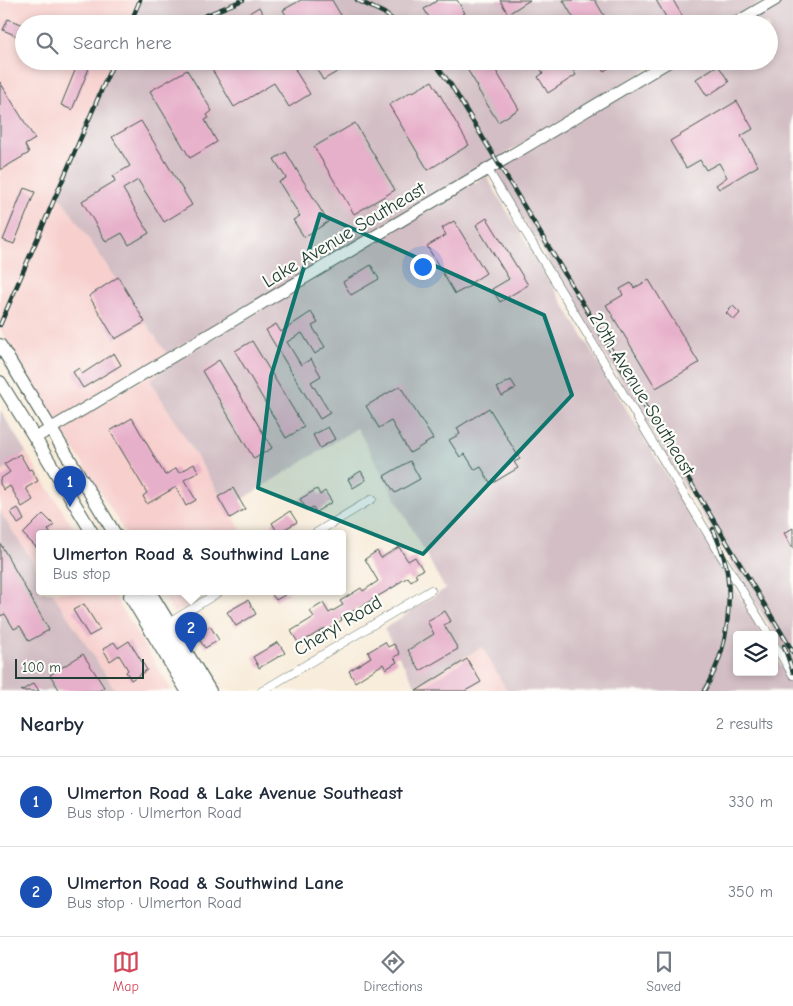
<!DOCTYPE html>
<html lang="en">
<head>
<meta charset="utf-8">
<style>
	body { margin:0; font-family:"Comic Neue",sans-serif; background:#f2f2f3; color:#1f2937 }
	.controls { position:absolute; right:15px; bottom:15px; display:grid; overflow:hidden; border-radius:5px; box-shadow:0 2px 8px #0003 }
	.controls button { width:45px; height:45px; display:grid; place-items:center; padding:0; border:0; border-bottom:1px solid #e0e1e3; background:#fff; color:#1f2937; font:25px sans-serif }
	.scale { position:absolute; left:15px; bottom:12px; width:129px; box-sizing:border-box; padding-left:5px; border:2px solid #1f3d34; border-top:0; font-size:14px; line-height:18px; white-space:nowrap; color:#1f3d34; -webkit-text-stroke:4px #fdfcf7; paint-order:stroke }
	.you { position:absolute; left:422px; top:266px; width:18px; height:18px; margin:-12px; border:4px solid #fff; border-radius:50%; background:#1a73e8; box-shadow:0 0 0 8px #1a73e833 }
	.badge { display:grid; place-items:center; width:32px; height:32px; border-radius:50%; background:#d1495b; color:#fff; font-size:16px; font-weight:700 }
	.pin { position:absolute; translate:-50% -41px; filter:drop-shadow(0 1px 2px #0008) }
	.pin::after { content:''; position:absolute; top:26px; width:18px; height:15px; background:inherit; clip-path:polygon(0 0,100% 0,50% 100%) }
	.popup { position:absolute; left:36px; top:530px; width:310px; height:65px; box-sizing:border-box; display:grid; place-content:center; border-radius:5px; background:#fff; filter:drop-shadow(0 1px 4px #0005); font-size:16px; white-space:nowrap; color:#747a83 }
	.popup b { font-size:19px; color:#1f2937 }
	.popup::after { content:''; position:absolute; left:50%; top:100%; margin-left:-10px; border:10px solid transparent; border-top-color:#fff }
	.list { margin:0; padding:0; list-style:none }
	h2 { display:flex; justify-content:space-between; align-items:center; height:65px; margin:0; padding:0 20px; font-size:21px }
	h2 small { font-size:16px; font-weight:400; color:#747a83 }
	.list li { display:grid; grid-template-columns:32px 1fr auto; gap:15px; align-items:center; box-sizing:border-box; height:90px; padding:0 20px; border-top:1px solid #e0e1e3 }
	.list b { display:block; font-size:19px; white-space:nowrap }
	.list p { margin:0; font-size:16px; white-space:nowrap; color:#747a83 }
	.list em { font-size:16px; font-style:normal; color:#747a83 }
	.icon { flex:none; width:28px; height:28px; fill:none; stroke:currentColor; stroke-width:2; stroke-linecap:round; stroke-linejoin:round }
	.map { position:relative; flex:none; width:793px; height:691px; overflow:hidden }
	.search { position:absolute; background:#fff; box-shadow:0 2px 8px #0003; left:15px; right:15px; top:15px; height:55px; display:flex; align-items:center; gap:12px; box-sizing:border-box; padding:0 18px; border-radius:28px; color:#747a83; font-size:19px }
	.sheet { height:245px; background:#fff }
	nav { display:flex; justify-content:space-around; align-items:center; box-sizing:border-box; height:70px; border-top:1px solid #e0e1e3; background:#fff; font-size:14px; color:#747a83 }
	nav a { display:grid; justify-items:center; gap:2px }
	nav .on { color:#d1495b }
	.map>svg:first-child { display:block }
	.built { fill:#f7d0ce }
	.industrial { fill:#d2bec4 }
	.building { fill:#e7b0ca }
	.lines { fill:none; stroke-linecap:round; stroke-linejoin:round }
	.street-casing { stroke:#40574d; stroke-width:9 }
	.secondary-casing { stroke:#40574d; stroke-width:13 }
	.primary-casing { stroke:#40574d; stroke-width:14 }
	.street { stroke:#fff; stroke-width:8 }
	.secondary { stroke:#fff; stroke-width:11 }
	.primary { stroke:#fff; stroke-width:12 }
	.rail-casing { stroke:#1f3d34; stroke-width:4.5 }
	.rail { stroke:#fdfcf7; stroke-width:2.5; stroke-dasharray:8; stroke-linecap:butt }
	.marked { fill:#0f766e; fill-opacity:0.2; stroke:#0f766e; stroke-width:4; stroke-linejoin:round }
	.labels { text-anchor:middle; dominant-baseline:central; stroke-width:4.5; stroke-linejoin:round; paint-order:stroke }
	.street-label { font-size:19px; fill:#1f3d34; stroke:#fdfcf7 }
</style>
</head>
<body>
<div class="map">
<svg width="793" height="691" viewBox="0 0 793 691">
	<rect width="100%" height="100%" fill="#fdfcf7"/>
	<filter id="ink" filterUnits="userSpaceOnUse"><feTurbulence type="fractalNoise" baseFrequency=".02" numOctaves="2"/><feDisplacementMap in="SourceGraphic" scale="10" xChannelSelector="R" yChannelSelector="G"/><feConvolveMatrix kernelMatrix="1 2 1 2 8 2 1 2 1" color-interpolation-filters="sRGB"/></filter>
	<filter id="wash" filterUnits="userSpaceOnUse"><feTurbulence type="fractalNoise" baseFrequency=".0096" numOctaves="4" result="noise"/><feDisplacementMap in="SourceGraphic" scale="20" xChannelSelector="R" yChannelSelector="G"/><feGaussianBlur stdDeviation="1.12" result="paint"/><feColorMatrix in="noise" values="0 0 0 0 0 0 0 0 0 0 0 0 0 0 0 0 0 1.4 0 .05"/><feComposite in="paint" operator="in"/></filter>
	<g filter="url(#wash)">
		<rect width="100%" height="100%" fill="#f8ecda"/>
		<g class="built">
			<path d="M0,0H140L129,24H24V61H113L56,191L167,354L56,420L0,329Z"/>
			<path d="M172,362L150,380L244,534H126L61,428Z"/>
			<path d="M26,452L77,534H40V573L0,512V473Z"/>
			<path d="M52,592H112L172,691H116Z"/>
			<path d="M161,592H204L191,604L174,614Z"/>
			<path d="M482,647L507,691H410Z"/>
		</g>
		<g class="industrial">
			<path d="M140,0H766L726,24H129Z"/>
			<path d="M784,0H793V665L494,171L679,61H769V24H743Z"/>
			<path d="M113,61H662L167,354L56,191Z"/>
			<path d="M486,176L763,635H737V672H774V654L793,685V691H507L482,647L416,687L384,629L445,589L357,428L228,508L150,380L172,363Z"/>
			<path d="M0,410L26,452L0,473Z"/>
			<path d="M0,512L40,573V592H52L116,691H0Z"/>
		</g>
		<g id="blocks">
			<g class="building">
				<path d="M301,0H332L346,24H291L283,10Z"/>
				<path d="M438,0H457L465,13L463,14L469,24H433L424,9Z"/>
				<path d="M500,0H530L508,14Z"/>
				<path d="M563,0H595L609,24H577Z"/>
				<path d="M656,0H673L687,24H670Z"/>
				<path d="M259,7L269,24H231Z"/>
				<path d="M8,19L24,25V39L3,30Z"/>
				<path d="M79,61H92L72,110L61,105Z"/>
				<path d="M207,61H291L296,70H295L310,94L289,107L274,83L234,107Z"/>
				<path d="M312,61H356L323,80Z"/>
				<path d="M462,61H490L519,109L498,122L477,88L478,87Z"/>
				<path d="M536,61H567L576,75L548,93L538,77L543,73Z"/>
				<path d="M598,61H620L604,71Z"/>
				<path d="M718,65L729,82L707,96L696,79Z"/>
				<path d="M187,70L212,111L207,115L209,118L205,120L217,142L190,158L150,91Z"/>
				<path d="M432,81L469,145L428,170L389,105L412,91L413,92Z"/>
				<path d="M0,82L35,139L25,145L29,153L0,170Z"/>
				<path d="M737,101L753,129L741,136L758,166L719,189L716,185L727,177L719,163L706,170L700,160L686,168L670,141Z"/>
				<path d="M141,121L192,205L164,222L138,180L123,189L149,233L129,245L122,233L106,242L82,201L115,181L113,176L130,166L112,137Z"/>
				<path d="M355,123L395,190L354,214L314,147Z"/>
				<path d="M286,152L328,222L304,237L293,220L300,216L279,182L286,178L274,159Z"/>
				<path d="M24,188L35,192L14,244L3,240Z"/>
				<path d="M487,218L528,285L500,302L492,289L509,279L476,225Z"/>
				<path d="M454,221L486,273L471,283L472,285L455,294L427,246L446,235L442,228Z"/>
				<path d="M371,265L379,279L351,295L343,282Z"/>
				<path d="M118,277L145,322L115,339L89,296Z"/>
				<path d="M649,280L699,363L656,388L606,305L623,295L620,289L631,283L634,288Z"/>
				<path d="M733,306L740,313L734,320L726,313Z"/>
				<path d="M311,312L318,323L312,326L325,347L315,354L302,333L287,342L301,365L311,359L321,376L311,382L330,413L320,419L266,330L276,324L281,332Z"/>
				<path d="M252,341L304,427L286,438L235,351Z"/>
				<path d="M114,353L121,365L83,388L73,372L79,368L82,374Z"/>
				<path d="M219,360L272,448L254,459L202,371Z"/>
				<path d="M511,380L516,388L502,396L497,388Z"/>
				<path d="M400,386L433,439L410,453L391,421L379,428L366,406Z"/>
				<path d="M489,408L520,459L514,462L518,468L491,484L481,467L475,470L465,454L460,457L449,440L460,434L457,428Z"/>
				<path d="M132,418L165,475L176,468L179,473L194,464L199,472L184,480L196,500L186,506L176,487L147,504L143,496L147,493L110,431Z"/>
				<path d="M328,427L335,439L320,448L313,435Z"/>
				<path d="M20,454L29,470L31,469L38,481L26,488L33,500L22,507L10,486L4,490L0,484V479L10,472L4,464Z"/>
				<path d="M410,461L420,479L395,493L384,476Z"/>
				<path d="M361,471L366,480L353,488L348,479Z"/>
				<path d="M233,488L245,509L230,518L218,497Z"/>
				<path d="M317,489L320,495L325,491L332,502L316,512L313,507L307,510L300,499Z"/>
				<path d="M18,508L24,520L18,524L11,512Z"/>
				<path d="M290,511L297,522L278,533L272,523Z"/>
				<path d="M43,514L54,525L48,530L51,534H40V551L23,534Z"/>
				<path d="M793,528V549L784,533Z"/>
				<path d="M0,543L49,630L29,641L20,626L14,629L5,614L0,616Z"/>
				<path d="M399,547L408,561L415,557L423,570L415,574L417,577L411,581L408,577L397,584V585L341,618L342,620L326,630L325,628L299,644L291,631L314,617L310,611L323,603L329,613L343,605L340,601L361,588L363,591L378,581L365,559L377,551L381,558Z"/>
				<path d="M270,592H290L276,600Z"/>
				<path d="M248,600L256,614L236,626L227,612Z"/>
				<path d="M84,604L100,630L89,636L73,610Z"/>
				<path d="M445,611L451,621L444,625L458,649L420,671L408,650L434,634L427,621Z"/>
				<path d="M210,626L219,640L205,648L199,639L204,636L201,632Z"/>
				<path d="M129,641L147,670L131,680L126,672L128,670L119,655L110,661L103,649L114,642L118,648Z"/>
				<path d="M278,642L285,653L259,668L253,657Z"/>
				<path d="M385,642L388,647L394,644L400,654L394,657L397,662L386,669L383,664L355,682L349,671L371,657L368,652Z"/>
				<path d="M83,654L104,687L99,691H60L50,675Z"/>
				<path d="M467,659L481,682L465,691H416Z"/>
				<path d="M34,683L39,691H21Z"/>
			</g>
		</g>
	</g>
	<g filter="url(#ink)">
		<use href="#blocks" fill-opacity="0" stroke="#40574d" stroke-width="1"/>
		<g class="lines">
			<defs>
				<g id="street">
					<path d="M488,170L769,635"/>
					<path d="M314,534L372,499"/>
					<path d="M169,623L219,592"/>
					<path d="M774,644L793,675"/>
					<path d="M262,691L431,590"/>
				</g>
				<g id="secondary">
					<path d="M734,24L775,0"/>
					<path d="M35,438L670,61"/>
				</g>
				<g id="primary">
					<path d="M0,345L115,534"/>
					<path d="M0,382L35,438L93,534"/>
					<path d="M150,592L210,691"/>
					<path d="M130,596L187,691"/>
					<path d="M131,597L137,596L143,601L198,691"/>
				</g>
			</defs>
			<use href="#street" class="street-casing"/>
			<use href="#secondary" class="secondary-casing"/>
			<use href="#primary" class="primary-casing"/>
			<use href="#street" class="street"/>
			<use href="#secondary" class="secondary"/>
			<use href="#primary" class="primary"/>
			<defs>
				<g id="rail">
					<path d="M357,0L384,13L398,24"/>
					<path d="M197,19L243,0"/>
					<path d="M130,24L140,0"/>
					<path d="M433,61L451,85L793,652"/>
					<path d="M0,325L114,61"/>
					<path d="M784,646L793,672"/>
					<path d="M704,691C711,679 717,666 721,653C729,627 731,591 726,565C723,553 718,540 713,529"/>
				</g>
			</defs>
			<use href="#rail" class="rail-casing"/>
			<use href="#rail" class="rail"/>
		</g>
	</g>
	<path class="marked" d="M320,214L544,315L572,395L423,554L258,488L271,376Z"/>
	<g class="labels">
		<g class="street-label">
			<text transform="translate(344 235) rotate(-31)">Lake Avenue Southeast</text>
			<text transform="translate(642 394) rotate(59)">20th Avenue Southeast</text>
			<text transform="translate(338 626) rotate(-31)">Cheryl Road</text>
		</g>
	</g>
</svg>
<div class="controls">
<button><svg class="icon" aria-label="layers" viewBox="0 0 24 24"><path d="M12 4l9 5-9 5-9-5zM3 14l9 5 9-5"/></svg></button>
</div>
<div class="scale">100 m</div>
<div class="you"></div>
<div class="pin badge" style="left:70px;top:507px;background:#1a4fb4">1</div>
<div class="pin badge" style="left:191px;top:653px;background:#1a4fb4">2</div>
<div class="popup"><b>Ulmerton Road &amp; Southwind Lane</b>Bus stop</div>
<div class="search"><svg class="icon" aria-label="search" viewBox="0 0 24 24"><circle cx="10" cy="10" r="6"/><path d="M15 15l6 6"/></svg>Search here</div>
</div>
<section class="sheet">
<h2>Nearby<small>2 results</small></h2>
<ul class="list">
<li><span class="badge" style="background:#1a4fb4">1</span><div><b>Ulmerton Road &amp; Lake Avenue Southeast</b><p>Bus stop · Ulmerton Road</p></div><em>330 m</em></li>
<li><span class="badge" style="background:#1a4fb4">2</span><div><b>Ulmerton Road &amp; Southwind Lane</b><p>Bus stop · Ulmerton Road</p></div><em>350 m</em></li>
</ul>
</section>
<nav>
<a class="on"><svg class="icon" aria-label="map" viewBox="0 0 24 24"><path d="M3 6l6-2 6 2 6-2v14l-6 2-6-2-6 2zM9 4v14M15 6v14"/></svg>Map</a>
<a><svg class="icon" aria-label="directions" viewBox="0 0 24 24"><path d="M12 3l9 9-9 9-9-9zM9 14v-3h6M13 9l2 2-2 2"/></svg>Directions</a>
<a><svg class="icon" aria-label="saved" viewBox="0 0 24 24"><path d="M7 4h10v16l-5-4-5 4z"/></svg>Saved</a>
</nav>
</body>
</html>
